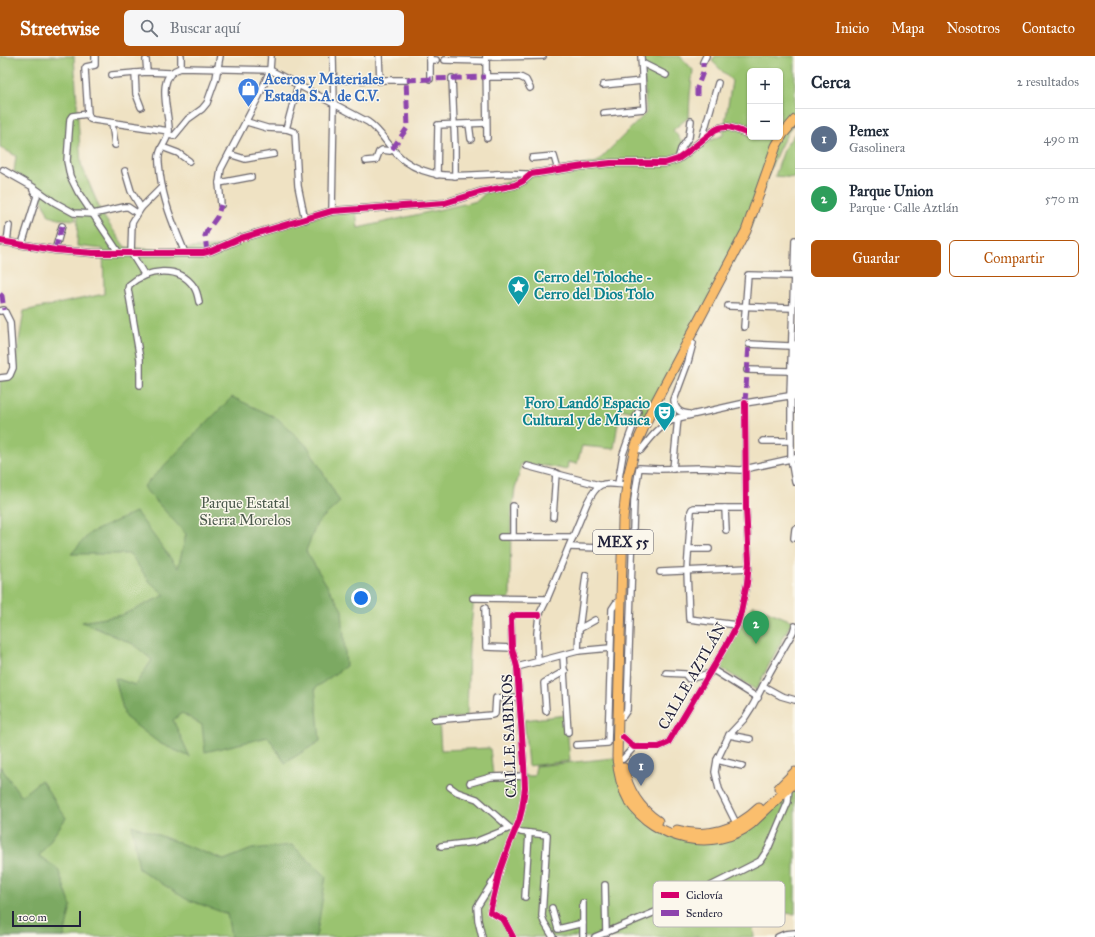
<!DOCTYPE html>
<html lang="es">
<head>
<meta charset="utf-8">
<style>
	body { margin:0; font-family:"IM FELL Great Primer",serif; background:#f6f6f7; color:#1f2937 }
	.controls { position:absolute; right:12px; top:12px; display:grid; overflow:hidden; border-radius:6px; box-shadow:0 1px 3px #0004 }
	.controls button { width:36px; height:36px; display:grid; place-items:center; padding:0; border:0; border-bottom:1px solid #e0e1e3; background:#fff; color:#1f2937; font:20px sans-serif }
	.scale { position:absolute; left:12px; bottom:10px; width:69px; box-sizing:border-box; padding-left:4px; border:2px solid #22223b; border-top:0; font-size:11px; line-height:14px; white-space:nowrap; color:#22223b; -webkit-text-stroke:3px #fbf7ec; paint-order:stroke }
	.you { position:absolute; left:361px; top:542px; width:14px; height:14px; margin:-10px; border:3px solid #fff; border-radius:50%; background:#1a73e8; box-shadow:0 0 0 6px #1a73e833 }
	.badge { display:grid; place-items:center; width:26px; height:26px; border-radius:50%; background:#b45309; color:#fff; font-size:13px; font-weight:700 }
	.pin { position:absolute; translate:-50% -33px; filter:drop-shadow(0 1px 2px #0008) }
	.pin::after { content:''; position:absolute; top:21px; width:14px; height:12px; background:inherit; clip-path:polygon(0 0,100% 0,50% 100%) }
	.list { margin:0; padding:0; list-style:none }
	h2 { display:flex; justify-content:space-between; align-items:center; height:52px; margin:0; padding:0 16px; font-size:17px }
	h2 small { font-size:13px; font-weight:400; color:#747a83 }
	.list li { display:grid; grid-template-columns:26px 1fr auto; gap:12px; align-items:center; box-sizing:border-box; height:60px; padding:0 16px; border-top:1px solid #e0e1e3 }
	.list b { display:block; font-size:15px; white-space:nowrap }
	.list p { margin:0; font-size:13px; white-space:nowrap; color:#747a83 }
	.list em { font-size:13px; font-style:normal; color:#747a83 }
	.actions { display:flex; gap:8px; padding:12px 16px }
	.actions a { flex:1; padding:9px 0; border:1px solid #b45309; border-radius:6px; text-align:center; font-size:14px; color:#b45309 }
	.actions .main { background:#b45309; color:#fff }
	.icon { flex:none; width:22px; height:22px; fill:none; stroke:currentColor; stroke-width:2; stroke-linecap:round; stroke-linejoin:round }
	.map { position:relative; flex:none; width:795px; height:881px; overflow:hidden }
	header { display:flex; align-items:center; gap:24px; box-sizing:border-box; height:56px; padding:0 20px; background:#b45309; color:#fff }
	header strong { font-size:19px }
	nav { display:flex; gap:22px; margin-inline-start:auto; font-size:14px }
	.search { width:280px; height:36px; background:#f6f6f7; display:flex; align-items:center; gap:10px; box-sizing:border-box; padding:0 14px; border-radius:6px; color:#747a83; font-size:15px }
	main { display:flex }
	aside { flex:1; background:#fff }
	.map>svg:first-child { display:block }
	.green { fill:#9ac36f; stroke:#5e7255; fill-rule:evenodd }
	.forest { fill:#7ba962; stroke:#4e664e }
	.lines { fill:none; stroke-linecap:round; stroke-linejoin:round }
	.minor-casing { stroke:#6a656b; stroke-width:8 }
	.tertiary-casing { stroke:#6a656b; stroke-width:9 }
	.trunk-casing { stroke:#6a656b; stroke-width:11 }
	.minor { stroke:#fff; stroke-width:5.5 }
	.tertiary { stroke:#fff; stroke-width:7 }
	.trunk { stroke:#fabe6d; stroke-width:9 }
	.quiet { stroke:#8e44ad; stroke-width:5; stroke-dasharray:10 5; stroke-linecap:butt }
	.cycleway-casing { stroke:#fbf7ec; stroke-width:8 }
	.cycleway { stroke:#d6006c; stroke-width:6 }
	.labels { text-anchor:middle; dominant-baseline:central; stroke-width:3; stroke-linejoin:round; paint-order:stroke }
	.shield { fill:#fbf7ec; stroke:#636270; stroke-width:1 }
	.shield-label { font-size:14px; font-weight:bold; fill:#22223b }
	.shop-label { font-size:15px; font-weight:bold; fill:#366cbe; stroke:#fbf7ec; text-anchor:start }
	.culture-label { font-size:15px; font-weight:bold; fill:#0d838f; stroke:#fbf7ec; text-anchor:start }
	.park-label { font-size:15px; fill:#4c5a4d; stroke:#fbf7ec }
	.street-label { font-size:15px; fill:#22223b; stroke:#fbf7ec }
	.key { fill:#fbf7ec; stroke:#bab7b7; stroke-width:1 }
	.key-label { font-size:11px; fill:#22223b }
</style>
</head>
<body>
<header>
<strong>Streetwise</strong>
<div class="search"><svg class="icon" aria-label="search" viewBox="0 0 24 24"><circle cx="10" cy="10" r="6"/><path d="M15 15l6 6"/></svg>Buscar aquí</div>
<nav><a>Inicio</a><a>Mapa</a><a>Nosotros</a><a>Contacto</a></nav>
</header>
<main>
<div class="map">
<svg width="795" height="881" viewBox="0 0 795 881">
	<rect width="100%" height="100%" fill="#fbf7ec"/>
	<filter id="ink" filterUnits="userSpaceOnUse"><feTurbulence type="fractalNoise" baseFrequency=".025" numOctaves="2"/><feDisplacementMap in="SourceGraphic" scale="8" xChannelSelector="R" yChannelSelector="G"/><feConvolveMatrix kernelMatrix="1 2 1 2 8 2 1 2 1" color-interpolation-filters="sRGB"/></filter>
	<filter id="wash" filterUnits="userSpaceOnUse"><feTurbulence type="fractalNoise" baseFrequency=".012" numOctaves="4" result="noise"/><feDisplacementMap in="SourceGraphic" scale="16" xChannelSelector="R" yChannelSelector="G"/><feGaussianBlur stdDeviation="0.9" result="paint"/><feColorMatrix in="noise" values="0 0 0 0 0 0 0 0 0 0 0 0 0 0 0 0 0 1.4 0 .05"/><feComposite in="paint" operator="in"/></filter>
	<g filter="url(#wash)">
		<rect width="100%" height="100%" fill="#efe2c3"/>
		<g class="green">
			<path d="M0,0H74L81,108L102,158L125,191L159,194L232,190L236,183L320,160L356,154L358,172L477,145L493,130L558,114L597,106L646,57L643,0H680L693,14L690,39L689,61L673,74L689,94L723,79L732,25L712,5L715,0H795V64L782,87L773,106L750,172L653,360L620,353L614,393L582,390L577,408L568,406L567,414L547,410L521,408L518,423L515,432L511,465L510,543L474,542L469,590L467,661L439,663L441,694L490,692L493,719L534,720L536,710L623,701L625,720L631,736L667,776L741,779L795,734V858L759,855H752L754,881H0V321H13L24,255L104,238L103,193L77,190L78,157L74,155L76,164L59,163L49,160L36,130L14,116L16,100L0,91ZM750,15H780V81H750Z"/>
			<path d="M795,77V122L775,120L785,91Z"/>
			<path d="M753,549L792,565L756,634L719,611Z"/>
			<path d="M566,659L570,705L528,710L524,664Z"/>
		</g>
		<g class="forest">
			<path d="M232,341L277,362L308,391L340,446L317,467L306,495L342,554L346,610L315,632L320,685L285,707L268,681L205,696L202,669L182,657L173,664L190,701L159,687L125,661L115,622L135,629L152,604L133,588L82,566L122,559L165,539L149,525L130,498H71L90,477L136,456L178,512L186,478L143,431Z"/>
			<path d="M0,710L21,740L41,724L66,762L39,800L58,813L71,850L64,881H0Z"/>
			<path d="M132,769L224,804L252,793L292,789L326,820L317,877L315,881H231L227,858L186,843L139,813Z"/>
		</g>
	</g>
	<g filter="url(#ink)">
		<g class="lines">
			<defs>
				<g id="minor">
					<path d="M181,0V12"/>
					<path d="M379,0L380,25"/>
					<path d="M430,0V23"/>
					<path d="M486,0L487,82"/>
					<path d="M486,1L543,0"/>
					<path d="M146,4L147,16"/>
					<path d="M430,4H436"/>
					<path d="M445,4L486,5"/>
					<path d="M703,6L706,0"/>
					<path d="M642,7L666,19"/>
					<path d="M135,17L136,38L141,51"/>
					<path d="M112,19L147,16L171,17"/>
					<path d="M485,21H520L526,24L530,32"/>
					<path d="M452,22L455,93V120"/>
					<path d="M334,24H406"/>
					<path d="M603,29L642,25"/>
					<path d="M604,57L644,53L641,0"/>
					<path d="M88,58L85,13L86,11L95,9V0"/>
					<path d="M247,66L267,72L286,73L295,76L298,130L305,164"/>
					<path d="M112,67L115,89"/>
					<path d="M469,68L471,83"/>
					<path d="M286,73L298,29"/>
					<path d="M168,79L174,80L188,63L202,53L207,47L216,22L220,0"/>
					<path d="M701,86L718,27"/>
					<path d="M162,91L178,97L189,105"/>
					<path d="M229,98L245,103L274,98"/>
					<path d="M532,102L554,100L558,114"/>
					<path d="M678,103L681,93L689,81L691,65"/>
					<path d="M366,105L376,104L379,96L382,94L390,95"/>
					<path d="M3,114L33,131L54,146L74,157L93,158L124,151H128L137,157"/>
					<path d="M125,115L131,135L141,152"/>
					<path d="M437,119L438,69L486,67"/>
					<path d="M219,127L251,121"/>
					<path d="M221,149L219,127L221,113L259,40L270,14L271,0"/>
					<path d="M332,155L334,48L333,0"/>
					<path d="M795,184L790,340L791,345V403L795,426"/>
					<path d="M7,186L9,170"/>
					<path d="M22,188L37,140L33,134"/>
					<path d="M55,194L62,170"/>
					<path d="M119,197L78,136L70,120L67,105L70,63L72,60L88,58L90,63L94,64L169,75"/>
					<path d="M185,197C174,170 164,148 160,118C160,112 158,106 159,100C160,91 168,84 169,74C169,55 154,19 181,12L270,14L368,66C383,76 390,95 405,105C433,125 462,119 494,118C506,117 518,118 531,118"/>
					<path d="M144,218L131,197L132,167L141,152L162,131"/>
					<path d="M728,250L792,252"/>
					<path d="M0,255L4,254L10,266L13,312L10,319L8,321L0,322"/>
					<path d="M744,271L748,219L793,220"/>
					<path d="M749,288L790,290"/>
					<path d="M747,314L790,315"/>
					<path d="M140,329V303L128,233L129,229C146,214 179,208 194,231C197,235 198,241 199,246"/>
					<path d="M793,341L795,288"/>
					<path d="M689,358C680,357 675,354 674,344L688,306L693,287"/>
					<path d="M763,385H790"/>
					<path d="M641,394C652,380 661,368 678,362L745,347L795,339"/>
					<path d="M527,410L599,429"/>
					<path d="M673,413L678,362"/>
					<path d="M618,428L623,398L638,356"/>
					<path d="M513,450V481"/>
					<path d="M725,452L726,474"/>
					<path d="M553,461L556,417"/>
					<path d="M630,477L648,478"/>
					<path d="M501,481H573"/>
					<path d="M794,482L795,473"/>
					<path d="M569,491L602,492"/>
					<path d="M689,493H709"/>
					<path d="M660,516L749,512"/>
					<path d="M473,542L547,543"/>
					<path d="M485,552L486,591L512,592"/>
					<path d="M737,569L689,563L687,515L691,455L692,453L694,452H746"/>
					<path d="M579,573L595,564"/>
					<path d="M578,595L579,573L586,519"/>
					<path d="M563,600L568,676"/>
					<path d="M538,606L537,577L539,559L547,543L587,447C599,424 602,427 626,429"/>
					<path d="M517,611L578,595L610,592"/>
					<path d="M713,614L758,642"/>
					<path d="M666,617L685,618L689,623L710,617"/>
					<path d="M763,630L781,640L795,644"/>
					<path d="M546,655L544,627L565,615"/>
					<path d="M623,660L627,654L634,444L639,412L659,413L703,412L740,414L795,402"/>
					<path d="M434,664L492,659L495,658L496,642L518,641"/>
					<path d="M729,679L750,683"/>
					<path d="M623,681L634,691H659L668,687L728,586L737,569L741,556L747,527L749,506L746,452L745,347"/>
					<path d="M576,689L608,687L612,553L616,547L621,545"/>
					<path d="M623,703L634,691"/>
					<path d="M717,704L742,710"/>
					<path d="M470,727L491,721L525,720"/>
					<path d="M450,731L457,736L477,743L510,772"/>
					<path d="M737,769L719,733L715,716L717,704L729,679L744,663L753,649L770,616L793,576L795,570"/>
					<path d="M441,790L475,786L510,772L521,776L547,779L542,860L544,866L553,881"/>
					<path d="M605,829L606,877"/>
					<path d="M525,841L529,777"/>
					<path d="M552,852L558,873L583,867"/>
					<path d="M482,881L478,864L477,851L496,821"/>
					<path d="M513,881L504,864L490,856L500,814L509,789L519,765L522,753L525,732L524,708L517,611L512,592L511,563L513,560L516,559H539"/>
					<path d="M583,881V847"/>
					<path d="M595,881L677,847L760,805L768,793L788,746L789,730"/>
					<path d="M778,881L785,878L795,877"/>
				</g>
				<path id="tertiary" d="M0,185L55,194L93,197H203L211,195L241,182L332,155L445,147L480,136L515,129L523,125L531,118L584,110L611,107H665L678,103L685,98L715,74C728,66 738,76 750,78"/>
				<g id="trunk">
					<path d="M795,64L783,78L776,90L746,175L653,351L636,389L628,420L623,463L617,701C618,716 621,731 629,745C654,783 714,798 751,768L795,726"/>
					<path d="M624,712C627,733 640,753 658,765"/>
					<path d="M779,732L795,716"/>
					<path d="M677,774C707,783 736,774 759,752"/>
				</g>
			</defs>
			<use href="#minor" class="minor-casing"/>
			<use href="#tertiary" class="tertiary-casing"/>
			<use href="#trunk" class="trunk-casing"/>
			<use href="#minor" class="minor"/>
			<use href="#tertiary" class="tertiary"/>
			<use href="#trunk" class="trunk"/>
			<g class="quiet">
				<path d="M697,40V32L703,16V6"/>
				<path d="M392,93L408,71L406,24L485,21"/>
				<path d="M55,194L62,170"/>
				<path d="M207,196L205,180L207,175L217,161L221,149"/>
				<path d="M0,238L2,240L4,254"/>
				<path d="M745,347L749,288"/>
			</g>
			<defs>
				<g id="cycleway">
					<path d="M0,185L55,194L93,197H203L211,195L241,182L332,155L445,147L480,136L515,129L523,125L531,118L584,110L611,107H665L678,103L685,98L715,74C728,66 738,76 750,78"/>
					<path d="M623,681L634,691H659L668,687L728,586L737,569L741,556L747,527L749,506L746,452L745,347"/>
					<path d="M513,881L504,864L490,856L500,814L509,789L519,765L522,753L525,732L524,708L517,611L512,592L511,563L513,560L516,559H539"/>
				</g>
			</defs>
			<use href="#cycleway" class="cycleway-casing"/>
			<use href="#cycleway" class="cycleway"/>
		</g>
	</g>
	<defs>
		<symbol id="shop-pin" viewBox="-11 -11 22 30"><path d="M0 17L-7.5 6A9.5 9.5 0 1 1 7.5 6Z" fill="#3f7fe0" stroke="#fbf7ec"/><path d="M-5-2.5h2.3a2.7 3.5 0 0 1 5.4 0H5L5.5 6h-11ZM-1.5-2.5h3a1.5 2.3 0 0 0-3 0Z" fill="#fff"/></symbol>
		<symbol id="sight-pin" viewBox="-11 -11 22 30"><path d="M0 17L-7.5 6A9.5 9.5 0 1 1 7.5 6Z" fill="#0f9aa8" stroke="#fbf7ec"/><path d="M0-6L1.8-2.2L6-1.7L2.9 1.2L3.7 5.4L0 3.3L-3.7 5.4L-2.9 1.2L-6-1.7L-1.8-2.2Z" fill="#fff"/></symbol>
		<symbol id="theatre-pin" viewBox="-11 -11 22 30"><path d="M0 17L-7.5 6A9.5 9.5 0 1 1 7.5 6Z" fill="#0f9aa8" stroke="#fbf7ec"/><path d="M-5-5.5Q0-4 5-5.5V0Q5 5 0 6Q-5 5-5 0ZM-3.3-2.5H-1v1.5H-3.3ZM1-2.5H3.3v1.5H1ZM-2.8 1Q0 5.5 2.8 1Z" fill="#fff"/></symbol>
	</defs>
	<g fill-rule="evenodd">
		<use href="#shop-pin" x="236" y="20" width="25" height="34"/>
		<use href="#sight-pin" x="506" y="218" width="25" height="34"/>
		<use href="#theatre-pin" x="652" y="344" width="25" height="34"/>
	</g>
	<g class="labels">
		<rect class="shield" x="593" y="474" width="60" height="24" rx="3"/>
		<g class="shield-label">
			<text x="623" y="486">MEX 55</text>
		</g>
		<g class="shop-label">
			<text x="264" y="23">Aceros y Materiales<tspan x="264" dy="17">Estada S.A. de C.V.</tspan></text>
		</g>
		<g class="culture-label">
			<text x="534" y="221">Cerro del Toloche -<tspan x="534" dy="17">Cerro del Dios Tolo</tspan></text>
			<text x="650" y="347" text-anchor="end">Foro Landó Espacio<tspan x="650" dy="17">Cultural y de Musica</tspan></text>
		</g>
		<g class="park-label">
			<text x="245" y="447">Parque Estatal<tspan x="245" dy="17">Sierra Morelos</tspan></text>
		</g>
		<g class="street-label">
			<text transform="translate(692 620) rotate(-60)">CALLE AZTLÁN</text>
			<text transform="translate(509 680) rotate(-92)">CALLE SABINOS</text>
		</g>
	</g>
	<rect x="653" y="825" width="132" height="46" rx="6" class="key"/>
	<rect x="661" y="836" width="18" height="6" fill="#d6006c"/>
	<rect x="661" y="854" width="18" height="6" fill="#8e44ad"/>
	<g class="key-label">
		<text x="686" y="843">Ciclovía</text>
		<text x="686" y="861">Sendero</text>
	</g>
</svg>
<div class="controls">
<button>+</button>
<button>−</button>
</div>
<div class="scale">100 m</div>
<div class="you"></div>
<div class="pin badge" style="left:641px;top:730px;background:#5c6f8a">1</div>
<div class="pin badge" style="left:756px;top:588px;background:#2e9e5b">2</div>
</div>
<aside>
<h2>Cerca<small>2 resultados</small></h2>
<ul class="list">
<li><span class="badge" style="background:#5c6f8a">1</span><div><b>Pemex</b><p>Gasolinera</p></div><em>490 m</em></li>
<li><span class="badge" style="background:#2e9e5b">2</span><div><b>Parque Union</b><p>Parque · Calle Aztlán</p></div><em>570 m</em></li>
</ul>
<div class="actions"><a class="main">Guardar</a><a>Compartir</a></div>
</aside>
</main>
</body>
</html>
